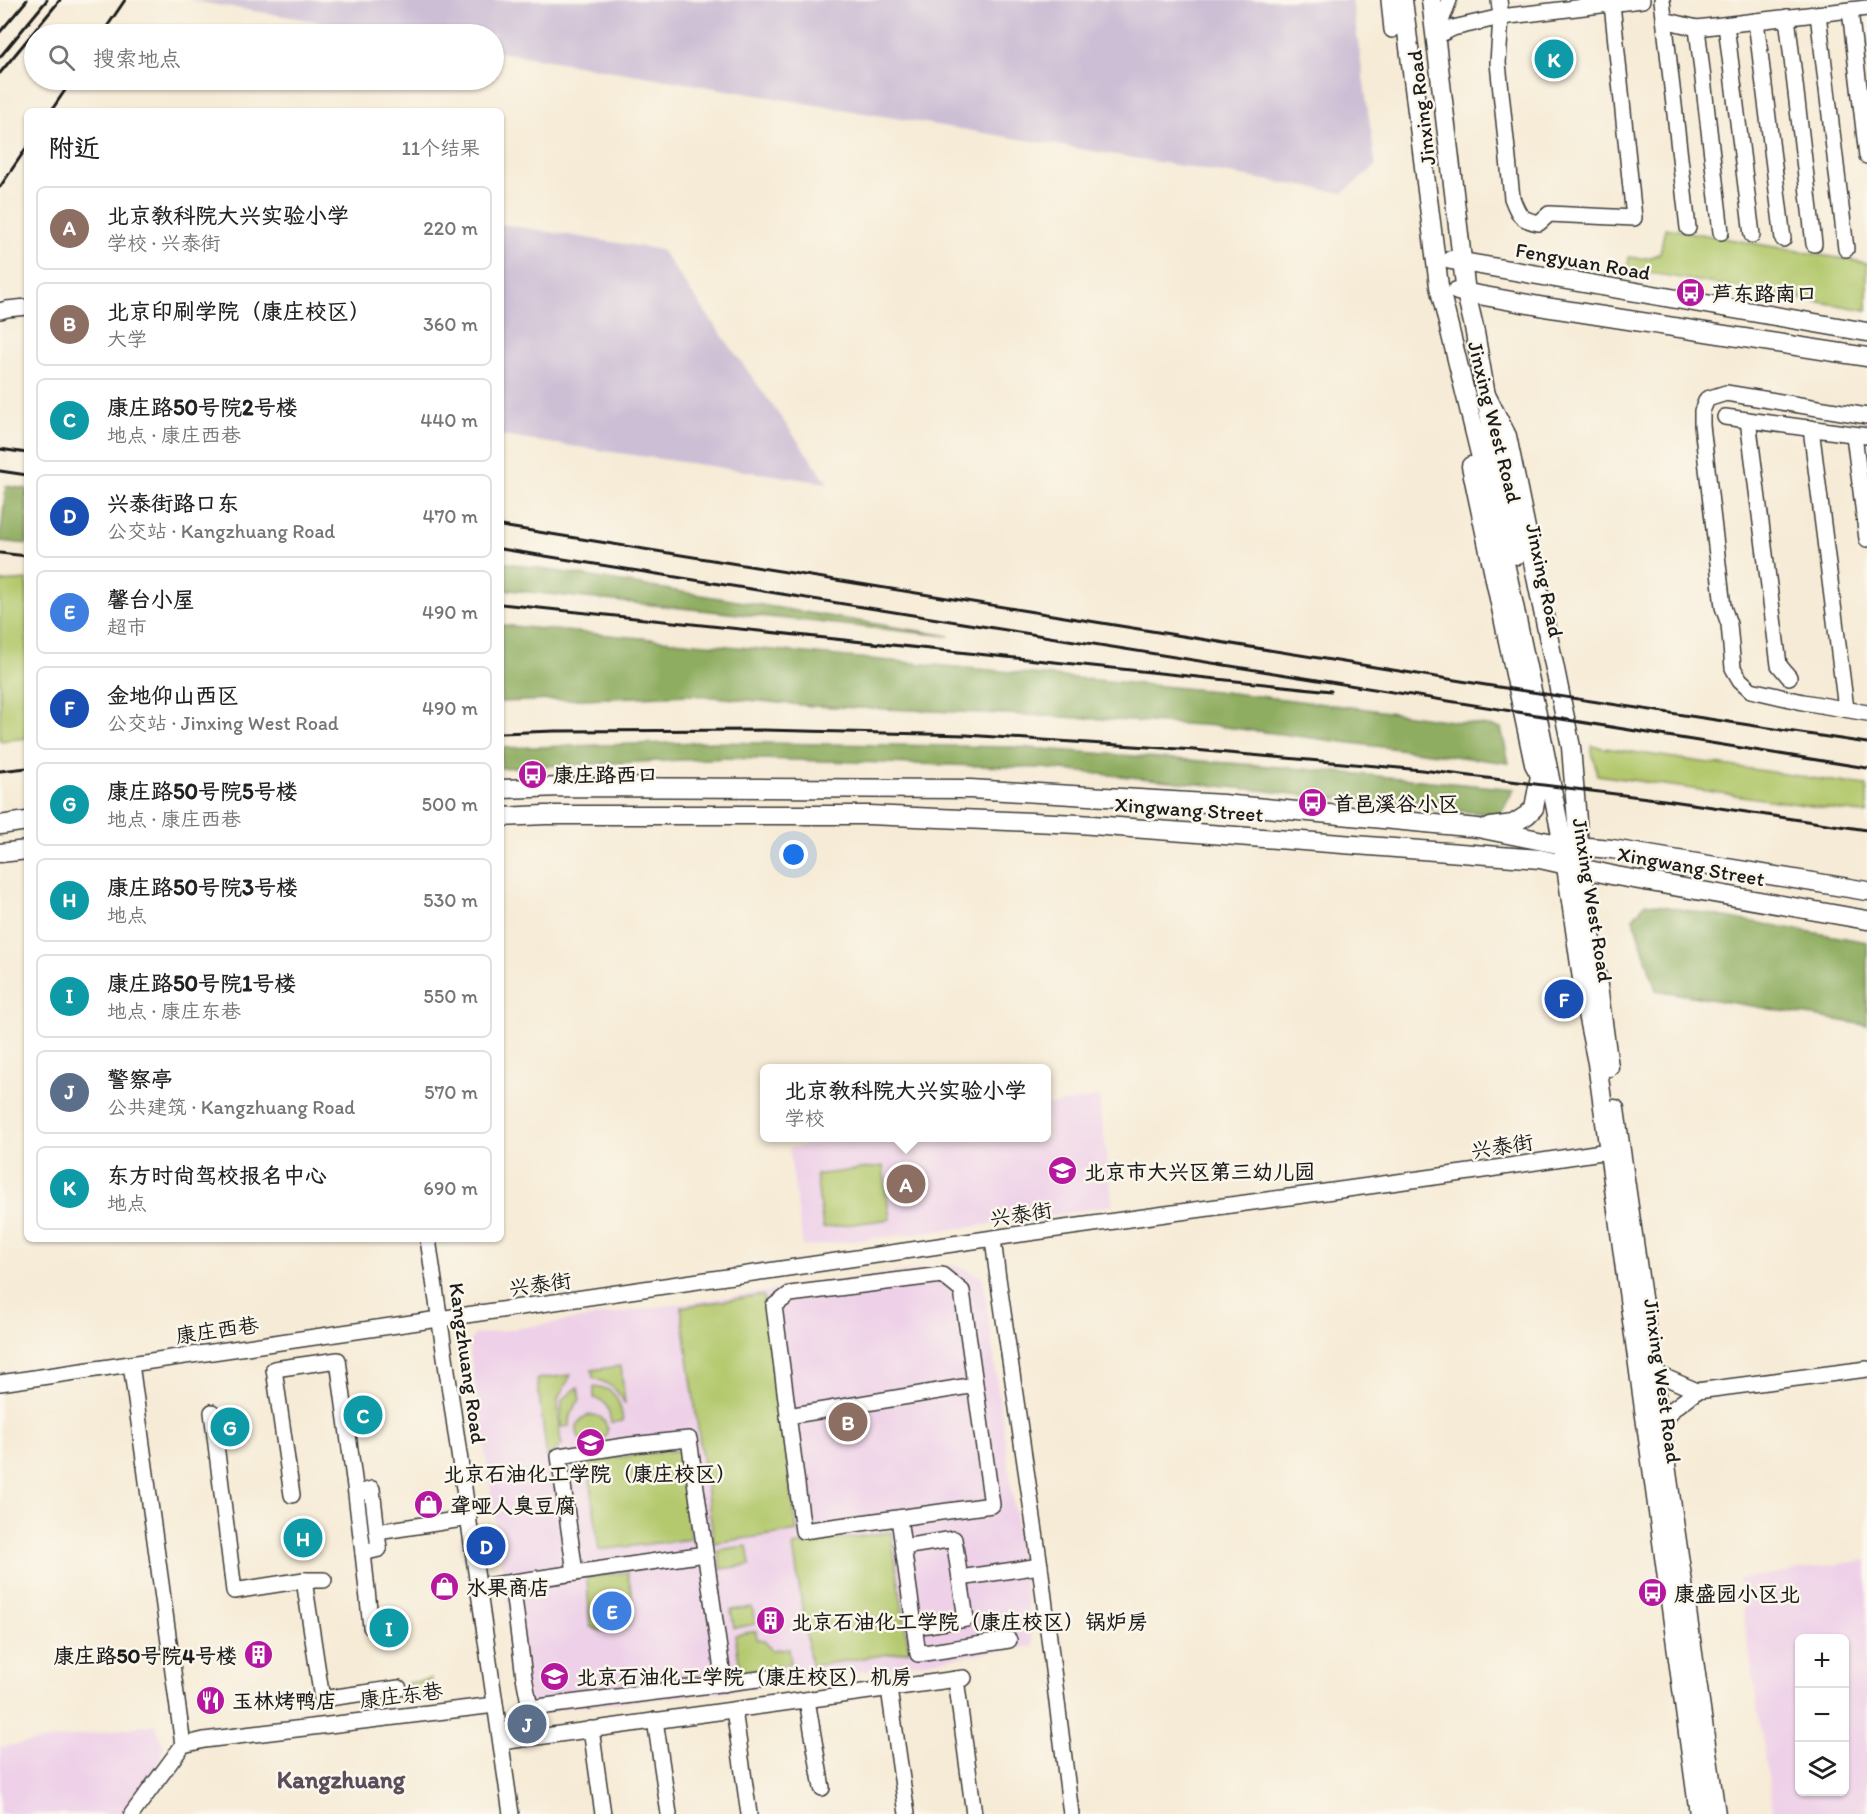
<!DOCTYPE html>
<html lang="zh">
<head>
<meta charset="utf-8">
<style>
	body { margin:0; font-family:Itim,"LXGW WenKai TC",sans-serif; background:#f2f2f2; color:#222 }
	.controls { position:absolute; right:18px; bottom:18px; display:grid; overflow:hidden; border-radius:9px; box-shadow:0 2px 4px #0004 }
	.controls button { width:54px; height:54px; display:grid; place-items:center; padding:0; border:0; border-bottom:2px solid #e0e0e0; background:#fff; color:#222; font:30px sans-serif }
	.you { position:absolute; left:794px; top:855px; width:21px; height:21px; margin:-15px; border:4px solid #fff; border-radius:50%; background:#1a73e8; box-shadow:0 0 0 9px #1a73e833 }
	.badge { display:grid; place-items:center; width:39px; height:39px; border-radius:50%; background:#111827; color:#fff; font-size:20px; font-weight:700 }
	.pin { position:absolute; translate:-50% -50%; border:3px solid #fff; box-shadow:0 2px 6px #0006 }
	.popup { position:absolute; left:760px; top:1064px; width:291px; height:78px; box-sizing:border-box; display:grid; place-content:center; border-radius:9px; background:#fff; filter:drop-shadow(0 2px 4px #0005); font-size:20px; white-space:nowrap; color:#767676 }
	.popup b { font-size:22px; color:#222 }
	.popup::after { content:''; position:absolute; left:50%; top:100%; margin-left:-12px; border:12px solid transparent; border-top-color:#fff }
	.list { margin:0; padding:0; list-style:none }
	h2 { display:flex; justify-content:space-between; align-items:center; height:78px; margin:0; padding:0 24px; font-size:26px }
	h2 small { font-size:20px; font-weight:400; color:#767676 }
	.list li { display:grid; grid-template-columns:39px 1fr auto; gap:18px; align-items:center; box-sizing:border-box; height:84px; margin:0 12px 12px; padding:0 12px; border:2px solid #e0e0e0; border-radius:9px }
	.list b { display:block; font-size:22px; white-space:nowrap }
	.list p { margin:0; font-size:20px; white-space:nowrap; color:#767676 }
	.list em { font-size:20px; font-style:normal; color:#767676 }
	.icon { flex:none; width:33px; height:33px; fill:none; stroke:currentColor; stroke-width:2; stroke-linecap:round; stroke-linejoin:round }
	.map { position:relative; flex:none; width:1867px; height:1814px; overflow:hidden }
	.search { position:absolute; background:#fff; box-shadow:0 2px 4px #0004; left:24px; top:24px; width:480px; height:66px; display:flex; align-items:center; gap:15px; box-sizing:border-box; padding:0 21px; border-radius:33px; color:#767676; font-size:22px }
	.panel { position:absolute; background:#fff; box-shadow:0 2px 4px #0004; left:24px; top:108px; width:480px; height:1134px; border-radius:9px }
	.map>svg:first-child { display:block }
	.built { fill:#eed0e8; fill-rule:evenodd }
	.industrial { fill:#ccbed4 }
	.green { fill:#b4c96e; stroke:#687245; stroke-width:1.5 }
	.forest { fill:#8fad61; stroke:#56643e; stroke-width:1.5 }
	.lines { fill:none; stroke-linecap:round; stroke-linejoin:round }
	.minor-casing { stroke:#3d3b38; stroke-width:18 }
	.major-casing { stroke:#3d3b38; stroke-width:21 }
	.minor { stroke:#fff; stroke-width:15 }
	.major { stroke:#fff; stroke-width:18 }
	.rail { stroke:#1c1c1c; stroke-width:3 }
	.labels { text-anchor:middle; dominant-baseline:central; stroke-width:5; stroke-linejoin:round; paint-order:stroke }
	.street-label { font-size:21px; fill:#1c1c1c; stroke:#fbf7ec }
	.poi-label { font-size:21px; font-weight:bold; fill:#1c1c1c; stroke:#fbf7ec; text-anchor:start }
	.quarter-label { font-size:24px; font-weight:bold; fill:#5b4e5c; stroke:#fbf7ec }
</style>
</head>
<body>
<div class="map">
<svg width="1867" height="1814" viewBox="0 0 1867 1814">
	<rect width="100%" height="100%" fill="#fbf7ec"/>
	<filter id="ink" filterUnits="userSpaceOnUse"><feTurbulence type="fractalNoise" baseFrequency=".0167" numOctaves="2"/><feDisplacementMap in="SourceGraphic" scale="12" xChannelSelector="R" yChannelSelector="G"/><feConvolveMatrix kernelMatrix="1 2 1 2 8 2 1 2 1" color-interpolation-filters="sRGB"/></filter>
	<filter id="wash" filterUnits="userSpaceOnUse"><feTurbulence type="fractalNoise" baseFrequency=".008" numOctaves="4" result="noise"/><feDisplacementMap in="SourceGraphic" scale="24" xChannelSelector="R" yChannelSelector="G"/><feGaussianBlur stdDeviation="1.35" result="paint"/><feColorMatrix in="noise" values="0 0 0 0 0 0 0 0 0 0 0 0 0 0 0 0 0 1.4 0 .05"/><feComposite in="paint" operator="in"/></filter>
	<g filter="url(#wash)">
		<rect width="100%" height="100%" fill="#f6ebd6"/>
		<g class="built">
			<path d="M1099,1097L1113,1205L1025,1220L803,1247L789,1148L851,1138H1047V1106Z"/>
			<path d="M957,1265L983,1278L1033,1646L721,1692L524,1712L469,1344L474,1335L677,1304Z"/>
			<path d="M1867,1560V1814H1774L1738,1579ZM1844,1638V1792H1800V1638Z"/>
			<path d="M156,1724L164,1749L137,1809L132,1814H0V1747Z"/>
		</g>
		<g class="industrial">
			<path d="M187,0H1352L1376,166L1343,193L494,51V34H394Z"/>
			<path d="M501,224L661,250L828,483L501,436Z"/>
		</g>
		<g class="green">
			<path d="M1665,228L1867,263V310L1627,269L1629,257C1641,259 1650,259 1660,253Z"/>
			<path d="M27,580V738L0,741V582Z"/>
			<path d="M1591,746L1867,786V814L1597,775Z"/>
			<path d="M883,1166L890,1219L823,1228L816,1175Z"/>
			<path d="M763,1295L797,1531L714,1543L681,1307Z"/>
			<path d="M621,1366L625,1404C616,1388 611,1384 593,1378L592,1370Z"/>
			<path d="M571,1375L558,1399L560,1437L562,1445L547,1457L537,1379Z"/>
			<path d="M594,1386C616,1388 620,1401 623,1421L611,1423C608,1410 609,1401 594,1398Z"/>
			<path d="M578,1387L580,1400C572,1409 570,1414 570,1426L561,1427L562,1400Z"/>
			<circle cx="592" cy="1430" r="15"/>
			<path d="M680,1450L691,1539L599,1550L588,1461Z"/>
			<path d="M891,1532L909,1651L811,1666L793,1546Z"/>
			<path d="M747,1546L750,1565L721,1569L718,1550Z"/>
			<path d="M627,1572C631,1592 645,1630 613,1632C603,1632 599,1631 590,1626L587,1578Z"/>
			<path d="M752,1607L755,1624L734,1628L731,1610Z"/>
			<path d="M756,1631L757,1639L764,1640L771,1650L789,1648L791,1664L741,1674L735,1635Z"/>
			<path d="M431,1679L433,1693L430,1697L413,1699L409,1696L407,1683Z"/>
		</g>
		<g class="forest">
			<path d="M6,486L27,489V544L0,541Z"/>
			<path d="M501,562L949,636L501,589Z"/>
			<path d="M501,625L1215,691L1359,708L1501,728L1509,763L1217,726L1028,715L813,706L691,695L501,702Z"/>
			<path d="M706,742L1015,747L1294,768L1514,789L1500,815L1042,768L730,758L501,768V748Z"/>
			<path d="M1646,903L1867,942V1025L1656,990L1633,918Z"/>
		</g>
	</g>
	<g filter="url(#ink)">
		<g class="lines">
			<defs>
				<g id="minor">
					<path d="M1389,0L1392,30"/>
					<path d="M1499,0L1501,17L1498,63L1512,198C1518,214 1520,220 1539,223L1549,214L1634,218L1612,4"/>
					<path d="M1662,0L1688,228"/>
					<path d="M1850,10L1867,156"/>
					<path d="M1818,14L1846,249"/>
					<path d="M1787,17L1814,244"/>
					<path d="M1664,20L1697,28L1867,8"/>
					<path d="M1756,21L1783,239"/>
					<path d="M1726,25L1752,235"/>
					<path d="M1697,28L1721,232"/>
					<path d="M1435,37L1453,28L1501,17L1642,0"/>
					<path d="M1435,37L1449,0"/>
					<path d="M0,311L7,309L27,307"/>
					<path d="M1867,416L1726,393L1707,399L1702,411V425L1723,607L1729,624L1733,668L1740,680L1751,690L1803,702L1867,713"/>
					<path d="M1725,417L1867,436"/>
					<path d="M1748,420L1779,665L1789,677"/>
					<path d="M1811,428L1846,709"/>
					<path d="M1854,435L1867,539"/>
					<path d="M428,1239L511,1814"/>
					<path d="M993,1239L997,1271L1040,1566L1071,1814"/>
					<path d="M942,1275L962,1291L992,1505L803,1531L774,1306L790,1294Z"/>
					<path d="M1651,1362L1660,1375L1697,1391"/>
					<path d="M131,1364L183,1745"/>
					<path d="M0,1383L1021,1234L1470,1172L1608,1151"/>
					<path d="M212,1412L234,1591L304,1580H324"/>
					<path d="M788,1416L975,1385"/>
					<path d="M1662,1434L1665,1421L1673,1409L1697,1391L1867,1369"/>
					<path d="M292,1495L274,1369L338,1360L356,1494L372,1489L379,1549L363,1553L356,1494"/>
					<path d="M899,1518L918,1654L1009,1640"/>
					<path d="M377,1532L469,1518"/>
					<path d="M903,1547L954,1539L966,1619L914,1627"/>
					<path d="M363,1553L371,1627"/>
					<path d="M575,1573L559,1456L631,1445L689,1439L724,1684"/>
					<path d="M960,1578L1040,1566"/>
					<path d="M304,1580L322,1699L399,1688"/>
					<path d="M512,1582L524,1677L530,1708L775,1677"/>
					<path d="M479,1587L705,1554"/>
					<path d="M956,1679L974,1814"/>
					<path d="M889,1689L907,1814"/>
					<path d="M807,1700L822,1788"/>
					<path d="M734,1710L749,1814"/>
					<path d="M655,1720L669,1814"/>
					<path d="M591,1729L603,1814"/>
					<path d="M501,1742L964,1678"/>
					<path d="M132,1814L183,1745L204,1740L495,1705"/>
				</g>
				<g id="major">
					<path d="M1403,0L1439,286L1494,511L1541,733L1563,845L1587,1014L1597,1063L1699,1814"/>
					<path d="M1431,0L1466,293L1474,327L1500,476L1517,555"/>
					<path d="M1451,260L1867,332"/>
					<path d="M1457,291L1545,307L1867,357"/>
					<path d="M1484,391L1507,436L1571,747L1579,846L1609,1067"/>
					<path d="M1471,466L1534,764L1546,786"/>
					<path d="M501,789L563,787L970,789L1223,804L1478,828L1563,845L1612,849L1867,891"/>
					<path d="M501,817L545,815H869L1079,824L1540,859L1616,876L1867,920"/>
					<path d="M0,825L27,821"/>
					<path d="M1491,827L1513,824L1527,815L1534,808L1541,771"/>
					<path d="M0,853L27,850"/>
					<path d="M1615,1109L1716,1814"/>
				</g>
			</defs>
			<use href="#minor" class="minor-casing"/>
			<use href="#major" class="major-casing"/>
			<use href="#minor" class="minor"/>
			<use href="#major" class="major"/>
			<g class="rail">
				<path d="M0,32L27,0"/>
				<path d="M102,34L125,0"/>
				<path d="M0,57L47,0"/>
				<path d="M0,73L60,0"/>
				<path d="M51,111L72,80"/>
				<path d="M0,187L27,147"/>
				<path d="M0,449L27,453"/>
				<path d="M0,471L27,475"/>
				<path d="M501,526L1492,686L1867,743"/>
				<path d="M501,549L1867,768"/>
				<path d="M0,553L27,556"/>
				<path d="M501,604L1331,691"/>
				<path d="M501,733L555,731L764,730L966,735L1194,750L1422,770L1672,801L1867,830"/>
				<path d="M0,771L27,768"/>
			</g>
		</g>
	</g>
	<defs>
		<symbol id="bus-disc" viewBox="-11 -11 22 22"><circle r="9.5" fill="#b5179e" stroke="#fbf7ec"/><path d="M-5-6H5V4H4V6H2V4H-2V6H-4V4H-5ZM-3.5-4V0h7V-4ZM-3.5 1.2v1.5H-2V1.2ZM2 1.2v1.5H3.5V1.2Z" fill="#fff"/></symbol>
		<symbol id="school-disc" viewBox="-11 -11 22 22"><circle r="9.5" fill="#b5179e" stroke="#fbf7ec"/><path d="M0-5L7-2L0 1L-7-2ZM-4 1L0 2.5L4 1V4Q0 6-4 4Z" fill="#fff"/></symbol>
		<symbol id="university-disc" viewBox="-11 -11 22 22"><circle r="9.5" fill="#b5179e" stroke="#fbf7ec"/><path d="M0-5L7-2L0 1L-7-2ZM-4 1L0 2.5L4 1V4Q0 6-4 4Z" fill="#fff"/></symbol>
		<symbol id="shop-disc" viewBox="-11 -11 22 22"><circle r="9.5" fill="#b5179e" stroke="#fbf7ec"/><path d="M-5-2.5h2.3a2.7 3.5 0 0 1 5.4 0H5L5.5 6h-11ZM-1.5-2.5h3a1.5 2.3 0 0 0-3 0Z" fill="#fff"/></symbol>
		<symbol id="building-disc" viewBox="-11 -11 22 22"><circle r="9.5" fill="#b5179e" stroke="#fbf7ec"/><path d="M-4-6H4V6H1V3H-1V6H-4ZM-2.5-4.3h1.7v1.8h-1.7ZM.8-4.3h1.7v1.8H.8ZM-2.5-1h1.7V.8h-1.7ZM.8-1h1.7V.8H.8Z" fill="#fff"/></symbol>
		<symbol id="restaurant-disc" viewBox="-11 -11 22 22"><circle r="9.5" fill="#b5179e" stroke="#fbf7ec"/><path d="M-5-6h1v4h1v-4h1v4h1v-4h1v5L-1.5 .5V6h-2V.5L-5-1ZM5-6V6H3V1.5H1.5Q1.5-4 5-6Z" fill="#fff"/></symbol>
	</defs>
	<g fill-rule="evenodd">
		<use href="#bus-disc" x="1674" y="276" width="33" height="33"/>
		<use href="#bus-disc" x="516" y="758" width="33" height="33"/>
		<use href="#bus-disc" x="1296" y="786" width="33" height="33"/>
		<use href="#school-disc" x="1046" y="1154" width="33" height="33"/>
		<use href="#university-disc" x="574" y="1426" width="33" height="33"/>
		<use href="#shop-disc" x="412" y="1488" width="33" height="33"/>
		<use href="#shop-disc" x="428" y="1570" width="33" height="33"/>
		<use href="#bus-disc" x="1636" y="1576" width="33" height="33"/>
		<use href="#building-disc" x="754" y="1604" width="33" height="33"/>
		<use href="#building-disc" x="242" y="1638" width="33" height="33"/>
		<use href="#university-disc" x="538" y="1660" width="33" height="33"/>
		<use href="#restaurant-disc" x="194" y="1684" width="33" height="33"/>
	</g>
	<g class="labels">
		<g class="street-label">
			<text transform="translate(1421 108) rotate(-97)">Jinxing Road</text>
			<text transform="translate(1583 261) rotate(10)">Fengyuan Road</text>
			<text transform="translate(1495 422) rotate(76)">Jinxing West Road</text>
			<text transform="translate(1545 580) rotate(78)">Jinxing Road</text>
			<text transform="translate(1189 809) rotate(4)">Xingwang Street</text>
			<text transform="translate(1691 866) rotate(10)">Xingwang Street</text>
			<text transform="translate(1593 900) rotate(81)">Jinxing West Road</text>
			<text transform="translate(1502 1146) rotate(-9)">兴泰街</text>
			<text transform="translate(1021 1214) rotate(-9)">兴泰街</text>
			<text transform="translate(540 1284) rotate(-8)">兴泰街</text>
			<text transform="translate(217 1330) rotate(-8)">康庄西巷</text>
			<text transform="translate(468 1363) rotate(82)">Kangzhuang Road</text>
			<text transform="translate(1663 1381) rotate(82)">Jinxing West Road</text>
			<text transform="translate(401 1695) rotate(-7)">康庄东巷</text>
		</g>
		<g class="poi-label">
			<text x="1712" y="293">芦东路南口</text>
			<text x="553" y="774">康庄路西口</text>
			<text x="1333" y="803">首邑溪谷小区</text>
			<text x="1084" y="1171">北京市大兴区第三幼儿园</text>
			<text x="590" y="1473" text-anchor="middle">北京石油化工学院（康庄校区）</text>
			<text x="450" y="1505">聋哑人臭豆腐</text>
			<text x="466" y="1587">水果商店</text>
			<text x="1674" y="1593">康盛园小区北</text>
			<text x="791" y="1621">北京石油化工学院（康庄校区）锅炉房</text>
			<text x="237" y="1655" text-anchor="end">康庄路50号院4号楼</text>
			<text x="576" y="1676">北京石油化工学院（康庄校区）机房</text>
			<text x="232" y="1700">玉林烤鸭店</text>
		</g>
		<g class="quarter-label">
			<text x="341" y="1779">Kangzhuang</text>
		</g>
	</g>
</svg>
<div class="controls">
<button>+</button>
<button>−</button>
<button><svg class="icon" aria-label="layers" viewBox="0 0 24 24"><path d="M12 4l9 5-9 5-9-5zM3 14l9 5 9-5"/></svg></button>
</div>
<div class="you"></div>
<div class="pin badge" style="left:906px;top:1184px;background:#8d6e63">A</div>
<div class="popup"><b>北京教科院大兴实验小学</b>学校</div>
<div class="pin badge" style="left:848px;top:1422px;background:#8d6e63">B</div>
<div class="pin badge" style="left:363px;top:1415px;background:#0f9aa8">C</div>
<div class="pin badge" style="left:486px;top:1546px;background:#1a4fb4">D</div>
<div class="pin badge" style="left:612px;top:1611px;background:#3f7fe0">E</div>
<div class="pin badge" style="left:1564px;top:999px;background:#1a4fb4">F</div>
<div class="pin badge" style="left:230px;top:1427px;background:#0f9aa8">G</div>
<div class="pin badge" style="left:303px;top:1538px;background:#0f9aa8">H</div>
<div class="pin badge" style="left:389px;top:1628px;background:#0f9aa8">I</div>
<div class="pin badge" style="left:527px;top:1724px;background:#5c6f8a">J</div>
<div class="pin badge" style="left:1554px;top:59px;background:#0f9aa8">K</div>
<div class="search"><svg class="icon" aria-label="search" viewBox="0 0 24 24"><circle cx="10" cy="10" r="6"/><path d="M15 15l6 6"/></svg>搜索地点</div>
<section class="panel">
<h2>附近<small>11个结果</small></h2>
<ul class="list">
<li><span class="badge" style="background:#8d6e63">A</span><div><b>北京教科院大兴实验小学</b><p>学校 · 兴泰街</p></div><em>220 m</em></li>
<li><span class="badge" style="background:#8d6e63">B</span><div><b>北京印刷学院（康庄校区）</b><p>大学</p></div><em>360 m</em></li>
<li><span class="badge" style="background:#0f9aa8">C</span><div><b>康庄路50号院2号楼</b><p>地点 · 康庄西巷</p></div><em>440 m</em></li>
<li><span class="badge" style="background:#1a4fb4">D</span><div><b>兴泰街路口东</b><p>公交站 · Kangzhuang Road</p></div><em>470 m</em></li>
<li><span class="badge" style="background:#3f7fe0">E</span><div><b>馨台小屋</b><p>超市</p></div><em>490 m</em></li>
<li><span class="badge" style="background:#1a4fb4">F</span><div><b>金地仰山西区</b><p>公交站 · Jinxing West Road</p></div><em>490 m</em></li>
<li><span class="badge" style="background:#0f9aa8">G</span><div><b>康庄路50号院5号楼</b><p>地点 · 康庄西巷</p></div><em>500 m</em></li>
<li><span class="badge" style="background:#0f9aa8">H</span><div><b>康庄路50号院3号楼</b><p>地点</p></div><em>530 m</em></li>
<li><span class="badge" style="background:#0f9aa8">I</span><div><b>康庄路50号院1号楼</b><p>地点 · 康庄东巷</p></div><em>550 m</em></li>
<li><span class="badge" style="background:#5c6f8a">J</span><div><b>警察亭</b><p>公共建筑 · Kangzhuang Road</p></div><em>570 m</em></li>
<li><span class="badge" style="background:#0f9aa8">K</span><div><b>东方时尚驾校报名中心</b><p>地点</p></div><em>690 m</em></li>
</ul>
</section>
</div>
</body>
</html>
